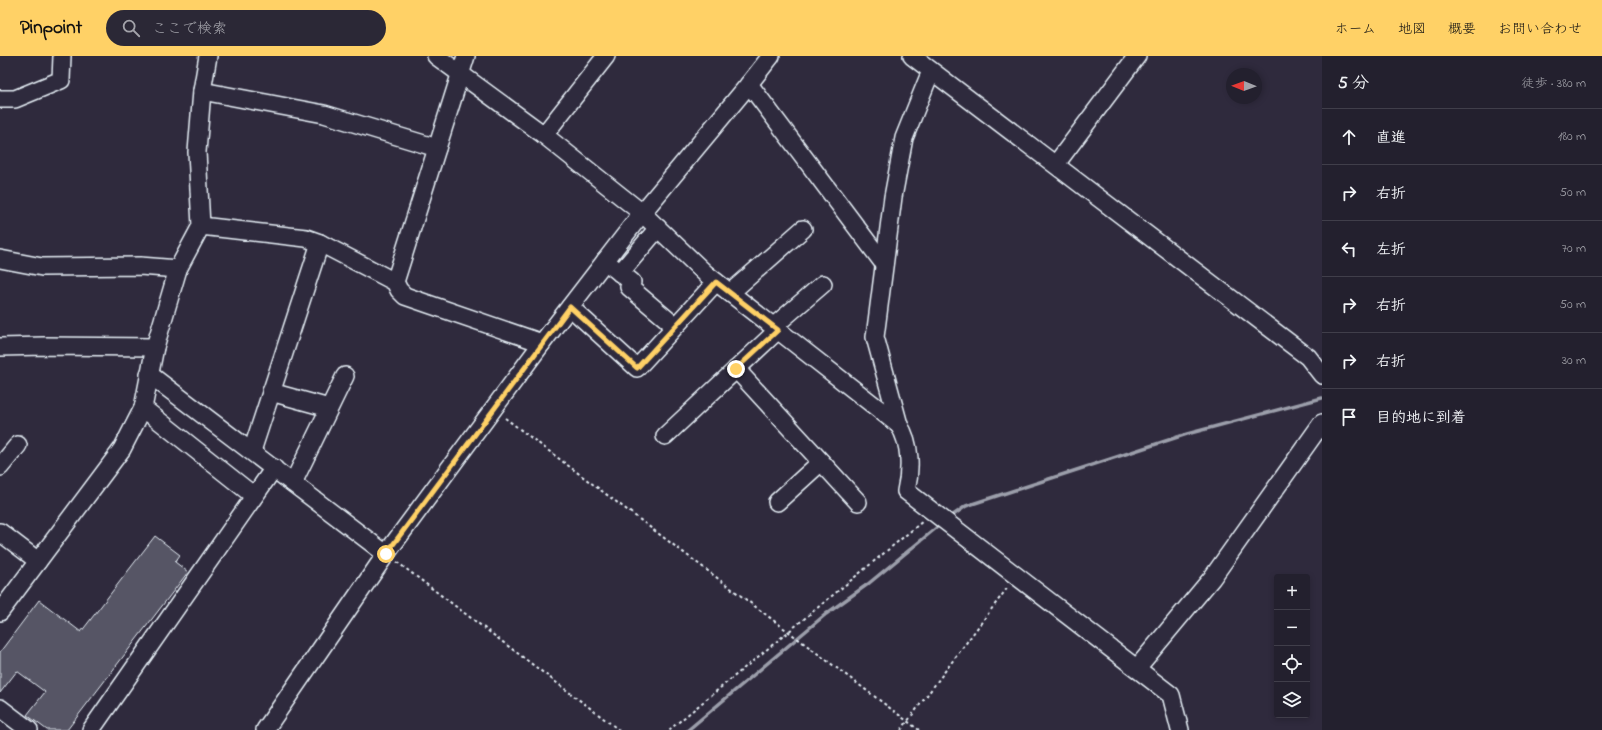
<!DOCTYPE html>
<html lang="ja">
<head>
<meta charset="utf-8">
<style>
	body { margin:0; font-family:"Indie Flower","Klee One",sans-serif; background:#2b2836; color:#f1f3f6 }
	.controls { position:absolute; right:12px; bottom:12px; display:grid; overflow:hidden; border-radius:4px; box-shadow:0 2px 6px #0003 }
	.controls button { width:36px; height:36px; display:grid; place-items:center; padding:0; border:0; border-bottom:1px solid #403e4a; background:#23202e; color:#f1f3f6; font:20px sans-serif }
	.compass { position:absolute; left:1226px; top:12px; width:36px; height:36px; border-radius:50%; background:#23202e; box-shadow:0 2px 6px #0003; rotate:271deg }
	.stop { position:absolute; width:12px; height:12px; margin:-9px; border:3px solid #ffd166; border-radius:50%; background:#fff }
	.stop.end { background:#ffd166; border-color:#fff; box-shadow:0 1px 4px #0008 }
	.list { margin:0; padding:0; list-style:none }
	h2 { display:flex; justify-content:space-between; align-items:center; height:52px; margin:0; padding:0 16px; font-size:17px }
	h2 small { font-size:13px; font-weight:400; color:#a3a3aa }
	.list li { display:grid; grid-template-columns:26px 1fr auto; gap:12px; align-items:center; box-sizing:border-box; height:56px; padding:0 16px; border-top:1px solid #403e4a }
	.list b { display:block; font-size:15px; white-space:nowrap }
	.list em { font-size:13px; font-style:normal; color:#a3a3aa }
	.icon { flex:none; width:22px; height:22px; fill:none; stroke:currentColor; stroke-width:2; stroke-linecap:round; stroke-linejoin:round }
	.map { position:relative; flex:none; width:1322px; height:674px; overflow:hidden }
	header { display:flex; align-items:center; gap:24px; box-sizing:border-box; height:56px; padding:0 20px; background:#ffd166; color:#111 }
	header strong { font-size:19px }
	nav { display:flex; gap:22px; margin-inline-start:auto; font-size:14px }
	.search { width:280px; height:36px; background:#2b2836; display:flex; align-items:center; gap:10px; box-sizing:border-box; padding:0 14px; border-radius:22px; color:#a3a3aa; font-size:15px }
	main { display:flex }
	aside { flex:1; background:#23202e }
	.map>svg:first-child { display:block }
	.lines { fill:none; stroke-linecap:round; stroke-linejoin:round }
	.stream { stroke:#9c9fab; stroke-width:3.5 }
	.building { fill:#575565; stroke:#e8f1f8 }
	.minor-casing { stroke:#e8f1f8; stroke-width:20 }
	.path { stroke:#e8f1f8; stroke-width:2; stroke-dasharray:3 3; stroke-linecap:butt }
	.minor { stroke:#2f2a3d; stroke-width:17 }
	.route { stroke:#ffd166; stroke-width:5 }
</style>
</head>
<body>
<header>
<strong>Pinpoint</strong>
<div class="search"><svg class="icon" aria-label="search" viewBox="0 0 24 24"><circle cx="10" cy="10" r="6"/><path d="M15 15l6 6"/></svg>ここで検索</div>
<nav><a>ホーム</a><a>地図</a><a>概要</a><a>お問い合わせ</a></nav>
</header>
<main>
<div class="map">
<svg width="1322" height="674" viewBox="0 0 1322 674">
	<rect width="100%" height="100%" fill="#2f2a3d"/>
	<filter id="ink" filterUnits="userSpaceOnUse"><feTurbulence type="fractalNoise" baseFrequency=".025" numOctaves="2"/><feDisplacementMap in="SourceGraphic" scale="8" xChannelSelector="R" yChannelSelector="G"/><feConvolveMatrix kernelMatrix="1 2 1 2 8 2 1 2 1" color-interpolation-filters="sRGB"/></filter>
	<g filter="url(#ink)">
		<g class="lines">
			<g class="stream">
				<path d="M949,462L966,450L1187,378L1322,342"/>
				<path d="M688,674L826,558L868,528L941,468"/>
			</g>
		</g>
		<path class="building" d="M155,480L180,499L175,506L188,516L67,674H47L27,659L45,636L17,615L0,637V596L39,544L81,576Z"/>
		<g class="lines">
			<defs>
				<g id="minor">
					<path d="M436,0L544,79L642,157L706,218L899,369"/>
					<path d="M912,0L1308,301L1322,319"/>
					<path d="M931,15L904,82L893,141L875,281L899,369C911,388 911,414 906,435L1171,639L1180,674"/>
					<path d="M749,28L884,208"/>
					<path d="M202,35L324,58L437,92"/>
					<path d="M0,43H15L61,24L62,0"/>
					<path d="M544,79L606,0"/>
					<path d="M1056,108L1137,0"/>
					<path d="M201,170L306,182L320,187L395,226L399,234L405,240L542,287"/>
					<path d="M0,203L42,211L140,210L178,213"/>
					<path d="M605,205L632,226L629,231L675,270"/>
					<path d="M620,217L658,172"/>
					<path d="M395,226L466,0"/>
					<path d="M730,237L803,173"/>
					<path d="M570,251L637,312L716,226"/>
					<path d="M773,271L823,228"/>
					<path d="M0,291L44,290L155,291"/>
					<path d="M736,313L858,446"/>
					<path d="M149,318L386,498"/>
					<path d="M271,336L329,352"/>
					<path d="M143,352L254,440"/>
					<path d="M665,380L778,274"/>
					<path d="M252,395L320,187"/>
					<path d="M0,411L18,389"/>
					<path d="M293,427L345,320"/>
					<path d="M777,446L821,406"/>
					<path d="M0,476L38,505"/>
					<path d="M0,556L122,393L143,352L155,291L178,213L201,170L197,96L202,35L208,0"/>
					<path d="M1137,612L1212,522L1322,367"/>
					<path d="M0,652L29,674"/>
					<path d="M91,674L274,412"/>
					<path d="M265,674L386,498L542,287L642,157L745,33L771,0"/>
				</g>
			</defs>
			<use href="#minor" class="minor-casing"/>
			<g class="path">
				<path d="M505,362L919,674"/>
				<path d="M397,506L619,674"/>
				<path d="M669,674L923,465"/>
				<path d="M901,674L1008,531"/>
			</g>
			<use href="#minor" class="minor"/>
		</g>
	</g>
	<g class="lines" filter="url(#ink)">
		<path class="route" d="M386,498L570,251L637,312L716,226L778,274L736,313"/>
	</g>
</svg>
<div class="controls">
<button>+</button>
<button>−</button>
<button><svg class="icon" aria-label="locate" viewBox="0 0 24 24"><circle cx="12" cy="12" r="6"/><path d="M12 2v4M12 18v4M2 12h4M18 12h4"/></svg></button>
<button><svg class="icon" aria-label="layers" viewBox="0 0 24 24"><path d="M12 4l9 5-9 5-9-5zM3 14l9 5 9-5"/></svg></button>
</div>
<svg class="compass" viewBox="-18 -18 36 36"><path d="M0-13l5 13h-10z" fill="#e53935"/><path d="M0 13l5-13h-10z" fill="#a3a3aa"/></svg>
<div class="stop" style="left:386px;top:498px"></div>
<div class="stop end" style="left:736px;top:313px"></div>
</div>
<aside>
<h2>5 分<small>徒歩 · 380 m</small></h2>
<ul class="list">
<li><svg class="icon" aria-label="ahead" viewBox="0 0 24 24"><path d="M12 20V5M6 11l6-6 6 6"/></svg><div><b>直進</b></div><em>180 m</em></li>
<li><svg class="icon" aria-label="right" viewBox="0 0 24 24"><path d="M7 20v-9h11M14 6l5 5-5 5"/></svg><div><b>右折</b></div><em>50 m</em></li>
<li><svg class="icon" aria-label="left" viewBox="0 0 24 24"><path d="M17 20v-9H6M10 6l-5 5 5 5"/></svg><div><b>左折</b></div><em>70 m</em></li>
<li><svg class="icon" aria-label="right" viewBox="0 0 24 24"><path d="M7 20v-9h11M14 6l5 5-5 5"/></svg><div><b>右折</b></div><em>50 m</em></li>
<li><svg class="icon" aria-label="right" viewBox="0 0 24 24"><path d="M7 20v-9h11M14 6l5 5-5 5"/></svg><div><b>右折</b></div><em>30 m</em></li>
<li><svg class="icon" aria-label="arrive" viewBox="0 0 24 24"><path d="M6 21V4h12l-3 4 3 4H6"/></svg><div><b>目的地に到着</b></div></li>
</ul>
</aside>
</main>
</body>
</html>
